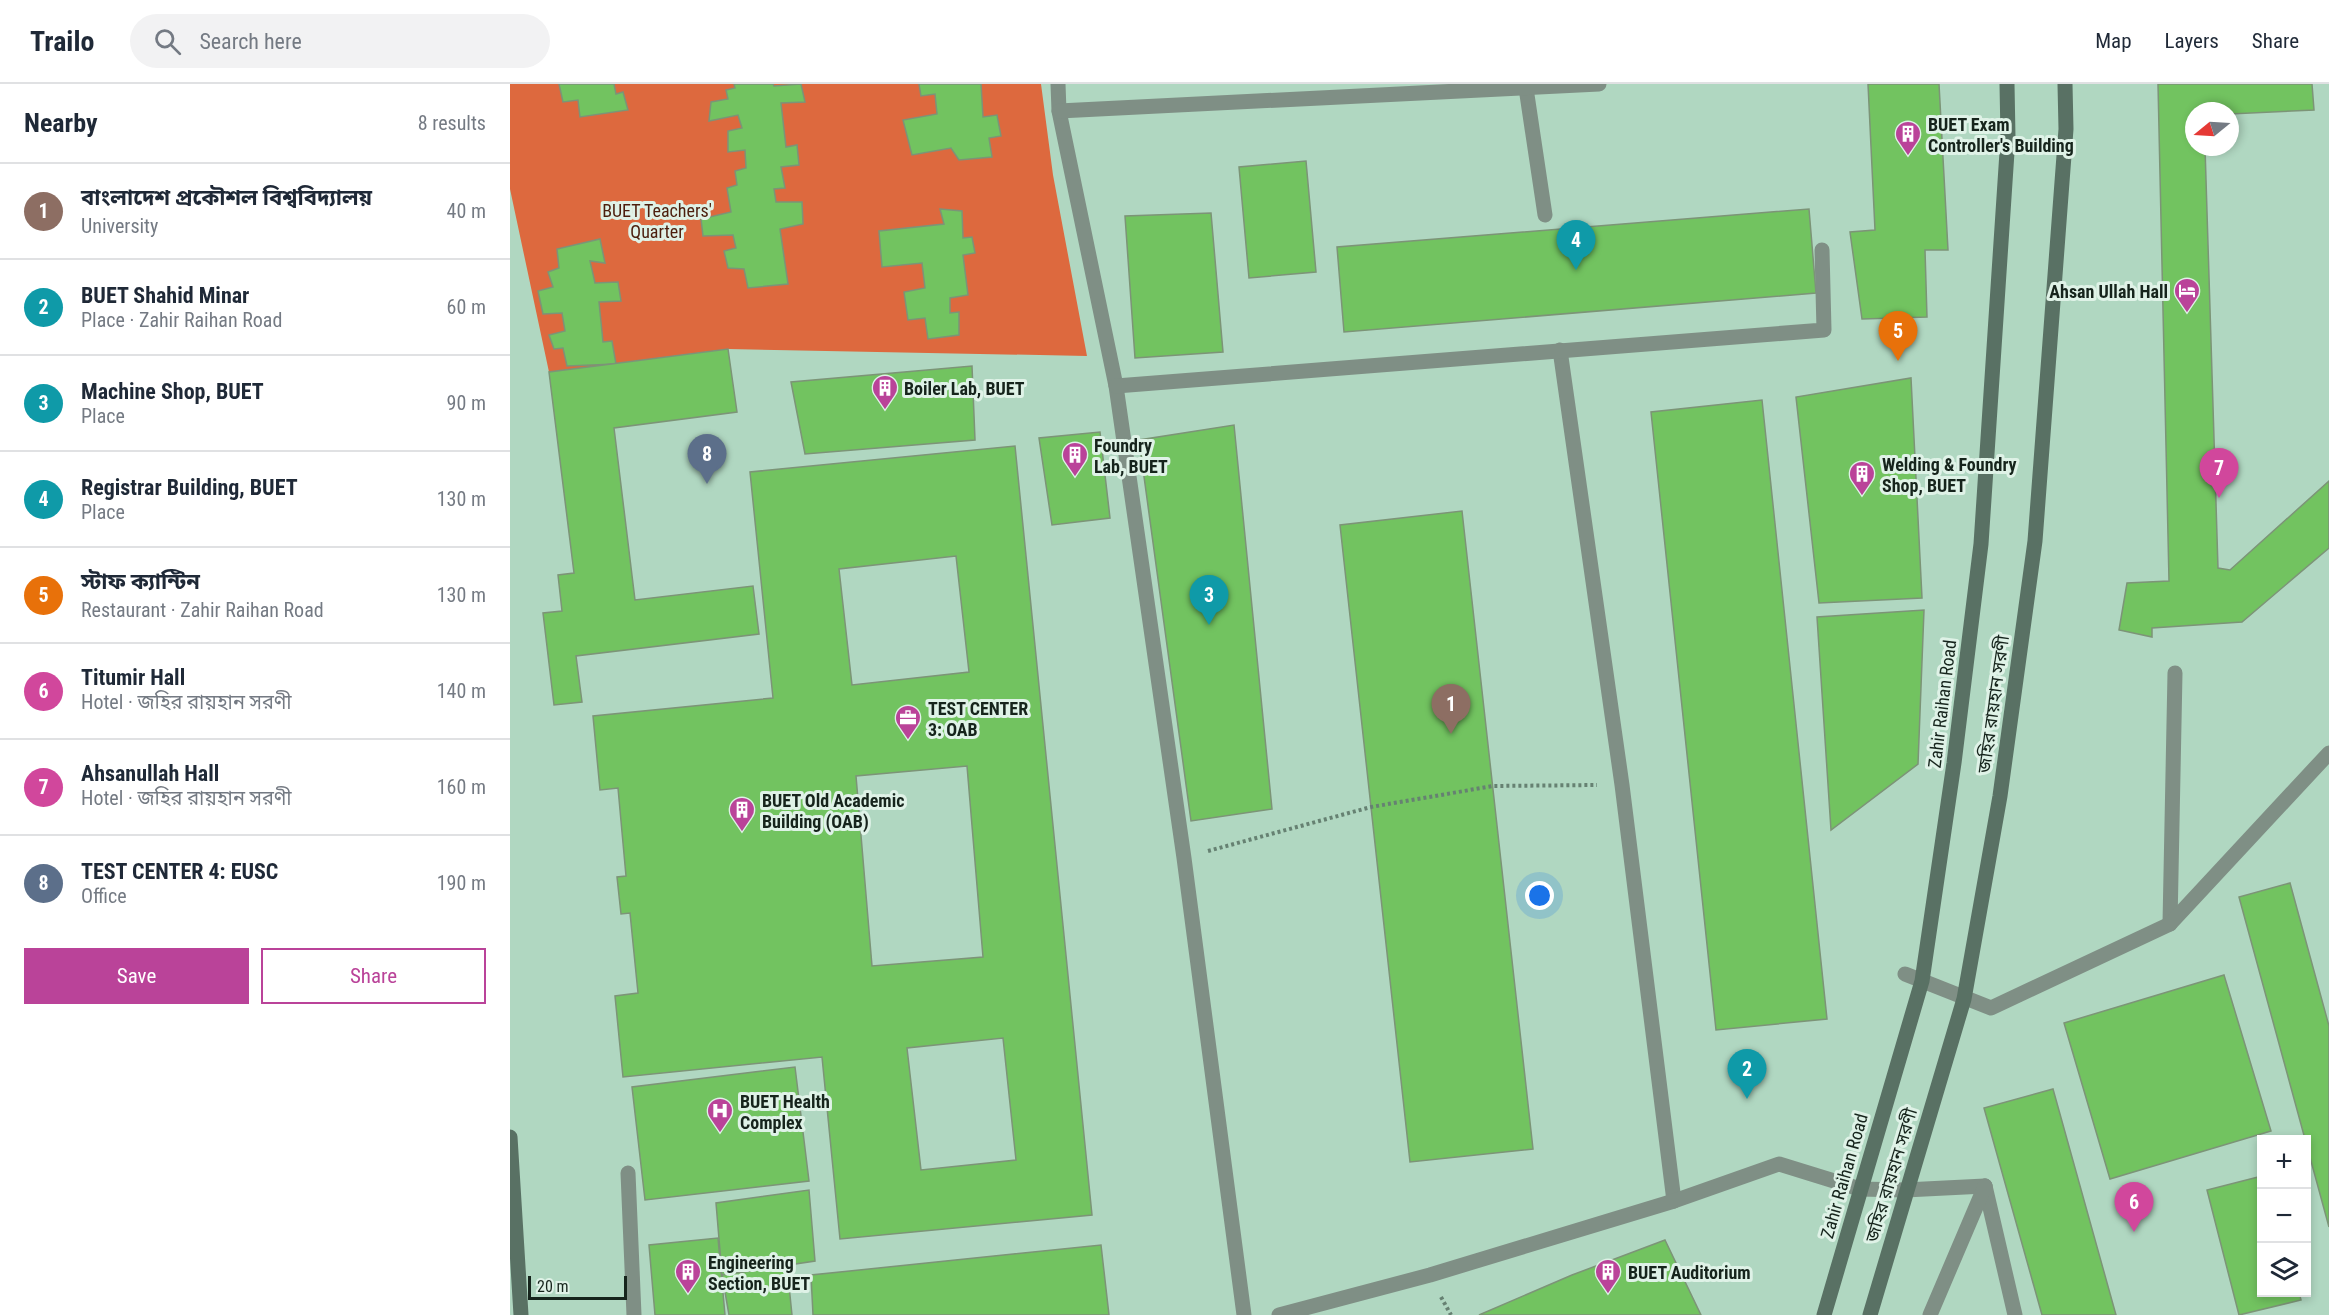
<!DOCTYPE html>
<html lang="en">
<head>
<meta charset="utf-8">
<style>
	body { margin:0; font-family:"Roboto Condensed","Noto Sans Bengali",sans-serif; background:#f2f2f3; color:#1f2937 }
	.controls { position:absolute; right:18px; bottom:18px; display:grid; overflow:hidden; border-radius:0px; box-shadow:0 3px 9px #0003 }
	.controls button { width:54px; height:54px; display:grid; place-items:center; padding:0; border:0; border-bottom:2px solid #e0e1e3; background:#fff; color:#1f2937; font:30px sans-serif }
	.compass { position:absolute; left:1675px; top:18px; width:54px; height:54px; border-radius:50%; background:#fff; box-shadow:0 3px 9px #0003; rotate:252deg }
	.scale { position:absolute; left:18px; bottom:15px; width:99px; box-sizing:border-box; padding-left:6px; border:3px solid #16241c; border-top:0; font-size:16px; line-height:21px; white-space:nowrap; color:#16241c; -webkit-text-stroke:4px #dff2e7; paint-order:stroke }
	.you { position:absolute; left:1030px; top:812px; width:21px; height:21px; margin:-15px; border:4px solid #fff; border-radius:50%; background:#1a73e8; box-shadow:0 0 0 9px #1a73e833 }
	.badge { display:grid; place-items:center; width:39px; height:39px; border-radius:50%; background:#ba4399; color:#fff; font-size:20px; font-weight:700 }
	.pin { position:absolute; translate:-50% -50px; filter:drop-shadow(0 2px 3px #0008) }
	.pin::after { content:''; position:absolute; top:32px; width:21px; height:18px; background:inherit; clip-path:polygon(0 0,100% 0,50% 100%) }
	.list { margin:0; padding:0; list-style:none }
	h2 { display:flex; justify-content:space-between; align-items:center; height:78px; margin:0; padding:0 24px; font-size:26px }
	h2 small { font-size:20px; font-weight:400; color:#747a83 }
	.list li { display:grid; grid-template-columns:39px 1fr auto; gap:18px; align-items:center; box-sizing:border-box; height:96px; padding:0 24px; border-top:2px solid #e0e1e3 }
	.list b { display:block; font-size:22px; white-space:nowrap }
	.list p { margin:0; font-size:20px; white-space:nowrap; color:#747a83 }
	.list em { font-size:20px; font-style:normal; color:#747a83 }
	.actions { display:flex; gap:12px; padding:18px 24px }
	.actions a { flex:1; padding:14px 0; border:2px solid #ba4399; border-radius:0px; text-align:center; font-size:21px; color:#ba4399 }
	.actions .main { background:#ba4399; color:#fff }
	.icon { flex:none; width:33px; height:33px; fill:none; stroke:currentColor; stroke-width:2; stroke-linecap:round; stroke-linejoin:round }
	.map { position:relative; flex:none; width:1819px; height:1231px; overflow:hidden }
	header { display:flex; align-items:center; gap:36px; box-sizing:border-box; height:84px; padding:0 30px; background:#fff; border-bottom:2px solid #e0e1e3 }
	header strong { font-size:28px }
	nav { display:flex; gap:33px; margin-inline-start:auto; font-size:21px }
	.search { width:420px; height:54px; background:#f2f2f3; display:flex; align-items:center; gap:15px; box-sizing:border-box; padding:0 21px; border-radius:33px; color:#747a83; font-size:22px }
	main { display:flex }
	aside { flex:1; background:#fff }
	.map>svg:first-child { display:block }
	.forest { fill:#dd693e }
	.building { fill:#72c360; stroke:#7c9477; stroke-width:1.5; fill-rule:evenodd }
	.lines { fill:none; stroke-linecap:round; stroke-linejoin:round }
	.path { stroke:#668172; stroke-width:4; stroke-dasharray:3 3; stroke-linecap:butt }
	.service { stroke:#7f8f85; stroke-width:15 }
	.minor { stroke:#7f8f85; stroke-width:15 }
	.secondary { stroke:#597164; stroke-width:15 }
	.labels { text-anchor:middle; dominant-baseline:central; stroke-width:6; stroke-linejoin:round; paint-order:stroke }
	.poi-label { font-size:18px; font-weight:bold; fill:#16241c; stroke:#dff2e7; text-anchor:start }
	.park-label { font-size:18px; fill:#4c1e0d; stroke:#dff2e7 }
	.street-label { font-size:18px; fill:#16241c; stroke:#dff2e7 }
</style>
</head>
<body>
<header>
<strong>Trailo</strong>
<div class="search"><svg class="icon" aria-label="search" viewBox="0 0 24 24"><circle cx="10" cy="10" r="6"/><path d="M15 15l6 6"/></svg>Search here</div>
<nav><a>Map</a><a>Layers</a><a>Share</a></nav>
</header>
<main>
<aside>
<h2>Nearby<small>8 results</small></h2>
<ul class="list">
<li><span class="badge" style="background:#8d6e63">1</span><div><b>বাংলাদেশ প্রকৌশল বিশ্ববিদ্যালয়</b><p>University</p></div><em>40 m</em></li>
<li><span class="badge" style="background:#0f9aa8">2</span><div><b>BUET Shahid Minar</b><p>Place · Zahir Raihan Road</p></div><em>60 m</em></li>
<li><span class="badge" style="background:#0f9aa8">3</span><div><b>Machine Shop, BUET</b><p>Place</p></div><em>90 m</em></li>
<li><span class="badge" style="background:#0f9aa8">4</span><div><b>Registrar Building, BUET</b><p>Place</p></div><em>130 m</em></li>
<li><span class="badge" style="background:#e8710a">5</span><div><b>স্টাফ ক্যান্টিন</b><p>Restaurant · Zahir Raihan Road</p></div><em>130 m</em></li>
<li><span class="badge" style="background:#d1479c">6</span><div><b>Titumir Hall</b><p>Hotel · জহির রায়হান সরণী</p></div><em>140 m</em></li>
<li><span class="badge" style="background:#d1479c">7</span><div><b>Ahsanullah Hall</b><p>Hotel · জহির রায়হান সরণী</p></div><em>160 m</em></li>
<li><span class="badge" style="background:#5c6f8a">8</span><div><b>TEST CENTER 4: EUSC</b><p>Office</p></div><em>190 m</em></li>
</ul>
<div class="actions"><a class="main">Save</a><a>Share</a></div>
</aside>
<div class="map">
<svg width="1819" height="1231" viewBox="0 0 1819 1231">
	<rect width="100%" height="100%" fill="#b0d7c1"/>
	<path class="forest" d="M0,0H531L543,91L577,272L218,265L39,288L0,105Z"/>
	<g class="building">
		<path d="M49,0H104L106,10L113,8L118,26L70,33L68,16L53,18Z"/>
		<path d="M224,0H263L264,2L291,0L295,18L271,19L276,63L287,61L289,81L271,83L275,104L264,105L266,118H292L293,140L270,145L278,200L238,204L234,185L218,184L214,167L226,164L223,151L193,152L191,135L221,128L217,104L227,101L225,87L236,84L235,66L218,68V47L232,44L228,31L199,37L201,18L218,15L216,6L225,4Z"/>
		<path d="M409,0H471L473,33L487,31L491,52L479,54L482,73L449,76L441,64L402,71L393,36L427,30L425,10L411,12Z"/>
		<path d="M1358,0H1429L1438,166H1415L1417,233L1352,235L1340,148L1365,146Z"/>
		<path d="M1648,0H1802L1804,26L1720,30V27H1684V63H1695L1708,484L1720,486L1819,397V464L1732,538L1642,544V553L1609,546L1617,499L1659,497Z"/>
		<path d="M796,77L806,188L739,194L729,83Z"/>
		<path d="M430,125L452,127L453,154L462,153L465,169L453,171L458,211L440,214V229L449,228V251L418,255L415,234L398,236L394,208L415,204L412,179L372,183L369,147L434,140Z"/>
		<path d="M1299,125L1306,209L834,248L827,163Z"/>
		<path d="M701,129L713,268L625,274L615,132Z"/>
		<path d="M90,155L95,179L80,177L85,199L108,198L111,217L89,218L93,258L102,257L106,280L57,282L53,264L44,265L39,251L55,247L52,229L33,230L28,207L43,203L38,188L49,184L47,165Z"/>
		<path d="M218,265L227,328L104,344L125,516L243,502L249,550L66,572L72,618L44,621L33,529L52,527L48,491L64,489L39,288Z"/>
		<path d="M462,282L465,356L295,370L281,298Z"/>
		<path d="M1401,294L1412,514L1309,519L1286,313Z"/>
		<path d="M1252,316L1317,935L1206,946L1141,328Z"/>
		<path d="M724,341L762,725L681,737L629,356Z"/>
		<path d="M590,348L600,434L542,441L529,354Z"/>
		<path d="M505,362L582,1131L330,1155L312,973L113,993L105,912L128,909L120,829L111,830L107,793L116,792L108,704L90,706L83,632L263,614L240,388ZM446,472L459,588L342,601L329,485ZM457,682L473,873L362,882L346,692ZM493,954L506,1076L411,1086L397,964Z"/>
		<path d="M952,427L1023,1065L900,1078L830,441Z"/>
		<path d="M1414,526L1408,680L1321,746L1307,533Z"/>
		<path d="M1780,799L1819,942V1143L1729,813Z"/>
		<path d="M1714,891L1761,1047L1600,1095L1554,939Z"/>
		<path d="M285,983L299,1097L135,1116L122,1003Z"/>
		<path d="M1543,1005L1606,1231H1532L1474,1024Z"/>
		<path d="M1752,1092V1208H1789L1791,1216L1729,1231L1697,1106Z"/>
		<path d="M299,1106L305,1177L212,1191L206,1119Z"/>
		<path d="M208,1154L215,1231H145L139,1161Z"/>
		<path d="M1155,1156L1191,1231H969L1062,1191Z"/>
		<path d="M591,1161L599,1231H303L301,1191Z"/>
		<path d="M277,1182L282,1231H219L212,1191Z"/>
	</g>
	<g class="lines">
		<g class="path">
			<path d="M698,767L861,723L983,702L1087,701"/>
			<path d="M931,1213L941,1231"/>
		</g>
		<g class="service">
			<path d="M548,0L549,27L606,302L674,774L734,1231"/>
			<path d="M1016,4L1035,131"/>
			<path d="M549,27L1089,0"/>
			<path d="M1050,266L1112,701L1164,1117"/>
			<path d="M606,302L1314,246L1312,166"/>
			<path d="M118,1089L124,1231"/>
			<path d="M769,1231L920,1191L1164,1117L1269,1080L1350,1105"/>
		</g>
		<g class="minor">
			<path d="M1660,840L1665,589"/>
			<path d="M1395,890L1481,924L1660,840L1819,669"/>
			<path d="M1475,1102L1505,1231"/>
			<path d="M1350,1105L1395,1106L1475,1102"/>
			<path d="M1420,1231L1475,1102"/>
		</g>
		<g class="secondary">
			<path d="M0,1053L11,1231"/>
			<path d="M1314,1231L1412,897L1444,679L1471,460L1498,53L1497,0"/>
			<path d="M1360,1231L1454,915L1490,712L1525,457L1556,45L1555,0"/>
		</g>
	</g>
	<defs>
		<symbol id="building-pin" viewBox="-11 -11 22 30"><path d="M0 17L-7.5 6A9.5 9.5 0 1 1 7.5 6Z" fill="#ba4399" stroke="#dff2e7"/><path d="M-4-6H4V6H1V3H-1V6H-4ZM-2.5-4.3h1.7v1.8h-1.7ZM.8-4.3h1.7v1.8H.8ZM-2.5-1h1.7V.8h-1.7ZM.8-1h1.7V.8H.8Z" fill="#fff"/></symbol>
		<symbol id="hotel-pin" viewBox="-11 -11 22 30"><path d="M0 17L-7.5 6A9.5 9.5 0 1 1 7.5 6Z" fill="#ba4399" stroke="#dff2e7"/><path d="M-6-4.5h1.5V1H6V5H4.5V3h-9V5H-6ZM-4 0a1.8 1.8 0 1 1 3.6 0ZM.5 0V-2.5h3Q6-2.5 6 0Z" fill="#fff"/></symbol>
		<symbol id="office-pin" viewBox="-11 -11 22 30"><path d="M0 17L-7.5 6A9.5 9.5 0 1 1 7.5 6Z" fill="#ba4399" stroke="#dff2e7"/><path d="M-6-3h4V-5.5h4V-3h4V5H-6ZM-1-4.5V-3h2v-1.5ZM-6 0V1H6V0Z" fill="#fff"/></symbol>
		<symbol id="hospital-pin" viewBox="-11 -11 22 30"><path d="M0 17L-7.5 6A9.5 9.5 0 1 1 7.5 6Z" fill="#ba4399" stroke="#dff2e7"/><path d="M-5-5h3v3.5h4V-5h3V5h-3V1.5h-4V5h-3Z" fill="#fff"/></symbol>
	</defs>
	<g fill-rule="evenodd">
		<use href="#building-pin" x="1383" y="35" width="30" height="40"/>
		<use href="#hotel-pin" x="1662" y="192" width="30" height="40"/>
		<use href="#building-pin" x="360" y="289" width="30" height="40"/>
		<use href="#building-pin" x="550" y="356" width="30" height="40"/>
		<use href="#building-pin" x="1337" y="375" width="30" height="40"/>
		<use href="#office-pin" x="383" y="619" width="30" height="40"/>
		<use href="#building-pin" x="217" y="711" width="30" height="40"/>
		<use href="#hospital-pin" x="195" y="1012" width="30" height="40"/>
		<use href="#building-pin" x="163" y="1173" width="30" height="40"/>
		<use href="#building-pin" x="1083" y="1173" width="30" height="40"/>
	</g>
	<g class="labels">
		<g class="poi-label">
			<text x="1418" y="40">BUET Exam<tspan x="1418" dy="21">Controller's Building</tspan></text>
			<text x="1658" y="207" text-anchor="end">Ahsan Ullah Hall</text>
			<text x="394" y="304">Boiler Lab, BUET</text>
			<text x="584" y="361">Foundry<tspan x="584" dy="21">Lab, BUET</tspan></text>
			<text x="1372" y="380">Welding &amp; Foundry<tspan x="1372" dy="21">Shop, BUET</tspan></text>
			<text x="418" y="624">TEST CENTER<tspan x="418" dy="21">3: OAB</tspan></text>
			<text x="252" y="716">BUET Old Academic<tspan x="252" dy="21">Building (OAB)</tspan></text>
			<text x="230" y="1017">BUET Health<tspan x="230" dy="21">Complex</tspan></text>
			<text x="198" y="1178">Engineering<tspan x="198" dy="21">Section, BUET</tspan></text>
			<text x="1118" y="1188">BUET Auditorium</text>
		</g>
		<g class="park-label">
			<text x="147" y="126">BUET Teachers'<tspan x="147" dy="21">Quarter</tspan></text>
		</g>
		<g class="street-label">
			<text transform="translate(1432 620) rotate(-83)">Zahir Raihan Road</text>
			<text transform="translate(1483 620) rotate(-82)">জহির রায়হান সরণী</text>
			<text transform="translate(1381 1091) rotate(-73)">জহির রায়হান সরণী</text>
			<text transform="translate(1334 1092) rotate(-74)">Zahir Raihan Road</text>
		</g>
	</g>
</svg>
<div class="controls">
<button>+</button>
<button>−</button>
<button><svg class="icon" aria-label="layers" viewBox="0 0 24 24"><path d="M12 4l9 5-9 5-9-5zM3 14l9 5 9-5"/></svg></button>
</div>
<svg class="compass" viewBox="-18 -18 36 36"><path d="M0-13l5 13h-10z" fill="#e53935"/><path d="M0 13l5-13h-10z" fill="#747a83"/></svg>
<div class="scale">20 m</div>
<div class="you"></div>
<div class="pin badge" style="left:941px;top:650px;background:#8d6e63">1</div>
<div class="pin badge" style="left:1237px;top:1015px;background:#0f9aa8">2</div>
<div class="pin badge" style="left:699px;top:541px;background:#0f9aa8">3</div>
<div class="pin badge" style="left:1066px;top:186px;background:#0f9aa8">4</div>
<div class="pin badge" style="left:1388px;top:277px;background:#e8710a">5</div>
<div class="pin badge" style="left:1624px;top:1148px;background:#d1479c">6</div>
<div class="pin badge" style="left:1709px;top:414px;background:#d1479c">7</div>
<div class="pin badge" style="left:197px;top:400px;background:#5c6f8a">8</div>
</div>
</main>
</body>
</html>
